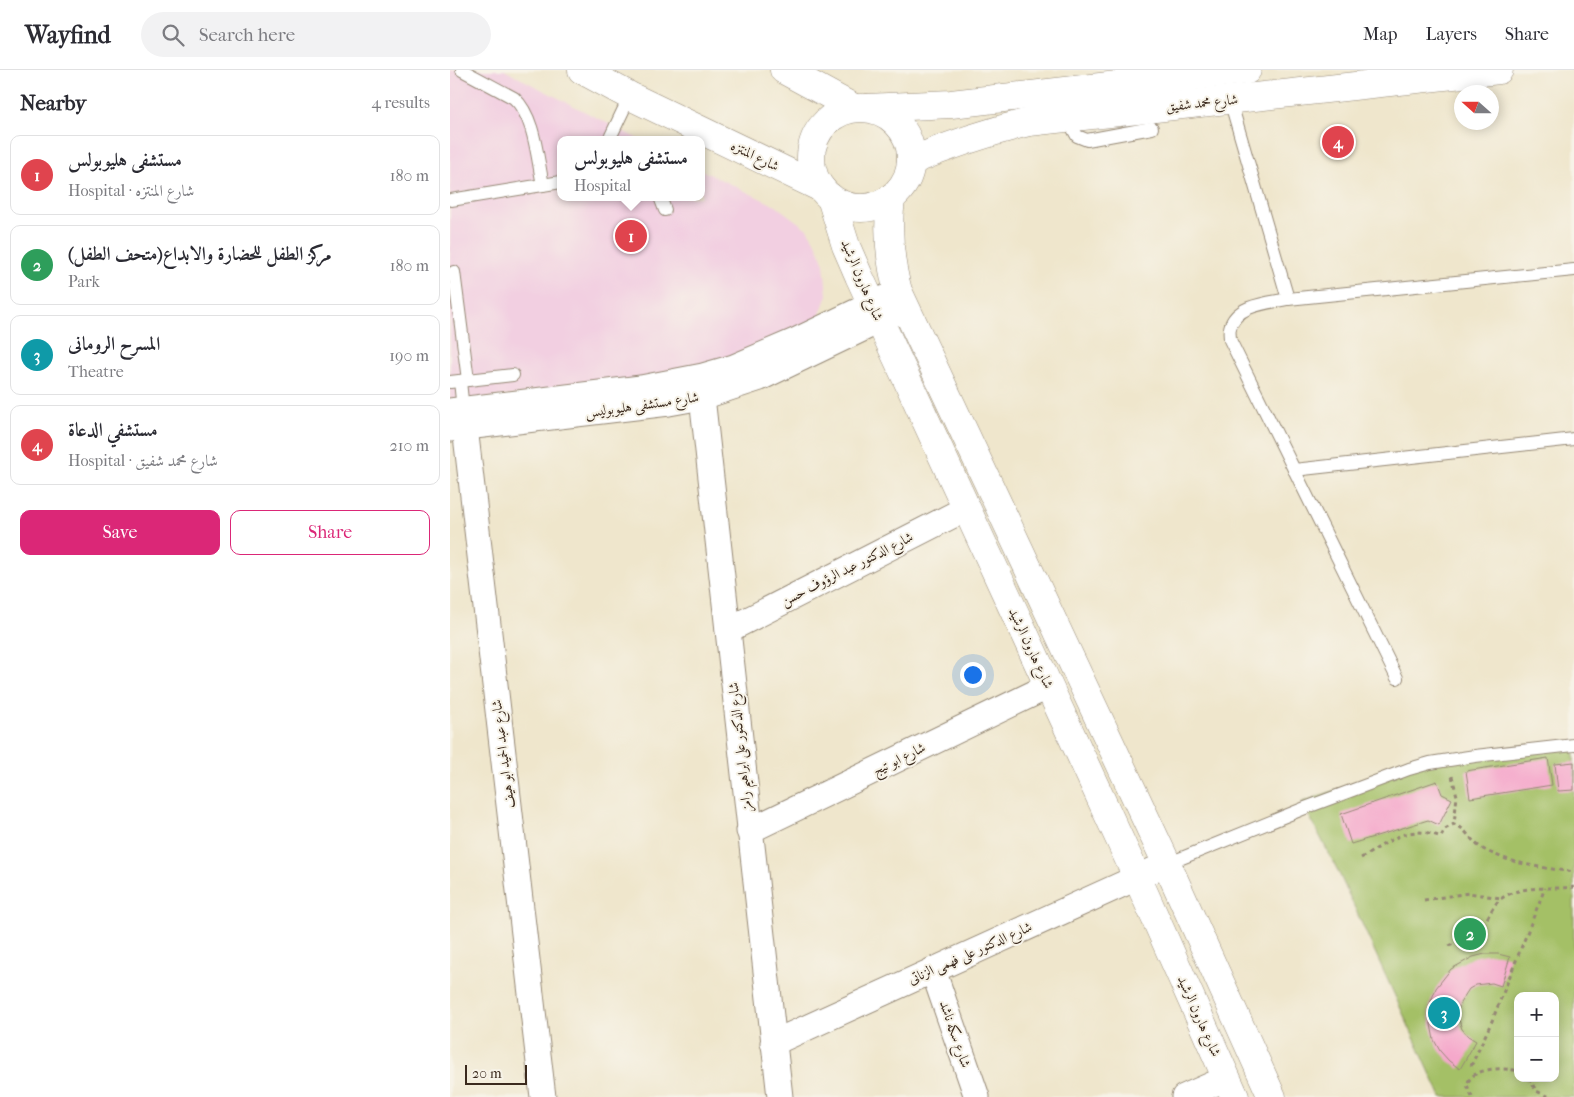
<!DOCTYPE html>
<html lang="en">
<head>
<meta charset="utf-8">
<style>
	body { margin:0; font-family:"IM FELL French Canon",Amiri,serif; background:#f2f2f3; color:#2b2b33 }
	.controls { position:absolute; right:15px; bottom:15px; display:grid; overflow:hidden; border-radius:10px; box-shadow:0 2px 12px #0003 }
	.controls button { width:45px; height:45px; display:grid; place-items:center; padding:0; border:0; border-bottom:1px solid #e1e1e2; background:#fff; color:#2b2b33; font:25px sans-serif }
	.compass { position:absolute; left:1004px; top:15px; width:45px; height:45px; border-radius:50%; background:#fff; box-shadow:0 2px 12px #0003; rotate:291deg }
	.scale { position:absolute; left:15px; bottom:12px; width:62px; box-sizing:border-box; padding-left:5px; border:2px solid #3b2a1e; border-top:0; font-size:14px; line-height:18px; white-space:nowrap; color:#3b2a1e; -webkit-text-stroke:4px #f7f3e8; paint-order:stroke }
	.you { position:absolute; left:522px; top:604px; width:18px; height:18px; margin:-12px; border:4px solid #fff; border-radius:50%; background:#1a73e8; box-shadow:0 0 0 8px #1a73e833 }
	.badge { display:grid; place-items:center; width:32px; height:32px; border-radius:50%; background:#db2777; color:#fff; font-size:16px; font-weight:700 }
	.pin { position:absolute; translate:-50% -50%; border:2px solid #fff; box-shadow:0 1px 5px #0006 }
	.popup { position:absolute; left:107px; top:66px; width:148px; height:65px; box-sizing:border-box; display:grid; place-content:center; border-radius:10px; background:#fff; filter:drop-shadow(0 1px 4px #0005); font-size:16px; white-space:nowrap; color:#7c7c81 }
	.popup b { font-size:19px; color:#2b2b33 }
	.popup::after { content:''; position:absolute; left:50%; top:100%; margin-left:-10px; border:10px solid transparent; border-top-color:#fff }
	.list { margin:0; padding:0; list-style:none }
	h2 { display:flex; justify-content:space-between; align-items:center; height:65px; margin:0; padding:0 20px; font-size:21px }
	h2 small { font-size:16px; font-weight:400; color:#7c7c81 }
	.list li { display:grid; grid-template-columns:32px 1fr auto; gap:15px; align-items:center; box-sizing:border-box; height:80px; margin:0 10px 10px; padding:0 10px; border:1px solid #e1e1e2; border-radius:10px }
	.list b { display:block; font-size:19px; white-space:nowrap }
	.list p { margin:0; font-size:16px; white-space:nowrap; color:#7c7c81 }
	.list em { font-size:16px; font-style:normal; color:#7c7c81 }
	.actions { display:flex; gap:10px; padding:15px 20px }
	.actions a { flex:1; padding:11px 0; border:1px solid #db2777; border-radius:10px; text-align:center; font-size:18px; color:#db2777 }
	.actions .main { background:#db2777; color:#fff }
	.icon { flex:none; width:28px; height:28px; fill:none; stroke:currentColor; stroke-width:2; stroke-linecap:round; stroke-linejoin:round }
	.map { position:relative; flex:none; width:1124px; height:1027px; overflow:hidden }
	header { display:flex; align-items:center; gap:30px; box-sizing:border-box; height:70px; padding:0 25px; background:#fff; border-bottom:1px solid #e1e1e2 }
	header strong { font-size:24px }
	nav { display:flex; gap:28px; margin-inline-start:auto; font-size:18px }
	.search { width:350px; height:45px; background:#f2f2f3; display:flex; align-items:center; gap:12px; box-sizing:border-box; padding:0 18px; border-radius:28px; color:#7c7c81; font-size:19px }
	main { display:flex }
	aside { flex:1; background:#fff }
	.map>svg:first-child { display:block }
	.built { fill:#f2cfe1 }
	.green { fill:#a4c066; stroke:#707542; fill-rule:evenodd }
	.building { fill:#f5a8cb }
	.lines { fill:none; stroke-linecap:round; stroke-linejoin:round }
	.service-casing { stroke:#958875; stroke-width:14 }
	.minor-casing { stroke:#958875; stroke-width:27 }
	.tertiary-casing { stroke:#958875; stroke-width:29 }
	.path { stroke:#958875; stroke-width:3; stroke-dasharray:4 4; stroke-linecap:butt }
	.service { stroke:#fff; stroke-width:12 }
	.minor { stroke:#fff; stroke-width:25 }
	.tertiary { stroke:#fff; stroke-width:28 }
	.labels { text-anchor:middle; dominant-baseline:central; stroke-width:4; stroke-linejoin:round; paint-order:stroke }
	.street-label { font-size:14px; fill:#3b2a1e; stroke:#f7f3e8 }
</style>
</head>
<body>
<header>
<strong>Wayfind</strong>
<div class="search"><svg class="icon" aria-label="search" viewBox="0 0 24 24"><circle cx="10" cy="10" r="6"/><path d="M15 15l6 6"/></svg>Search here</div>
<nav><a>Map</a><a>Layers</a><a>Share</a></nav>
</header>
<main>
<aside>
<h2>Nearby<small>4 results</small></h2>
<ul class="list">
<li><span class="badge" style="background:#e0444e">1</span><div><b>مستشفى هليوبولس</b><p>Hospital · شارع المنتزه</p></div><em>180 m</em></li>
<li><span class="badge" style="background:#2e9e5b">2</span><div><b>مركز الطفل للحضارة والابداع(متحف الطفل)</b><p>Park</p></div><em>180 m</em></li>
<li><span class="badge" style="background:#0f9aa8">3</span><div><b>المسرح الرومانى</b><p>Theatre</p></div><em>190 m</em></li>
<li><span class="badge" style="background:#e0444e">4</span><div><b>مستشفي الدعاة</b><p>Hospital · شارع محمد شفيق</p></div><em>210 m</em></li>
</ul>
<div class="actions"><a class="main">Save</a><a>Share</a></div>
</aside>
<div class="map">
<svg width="1124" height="1027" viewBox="0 0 1124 1027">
	<rect width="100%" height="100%" fill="#f7f3e8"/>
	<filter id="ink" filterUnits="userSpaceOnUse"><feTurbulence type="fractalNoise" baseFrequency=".02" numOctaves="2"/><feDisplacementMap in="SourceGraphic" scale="10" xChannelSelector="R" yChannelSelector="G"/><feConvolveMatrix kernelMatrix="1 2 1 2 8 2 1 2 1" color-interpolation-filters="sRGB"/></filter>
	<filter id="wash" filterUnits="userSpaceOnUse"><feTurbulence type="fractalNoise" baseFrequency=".0096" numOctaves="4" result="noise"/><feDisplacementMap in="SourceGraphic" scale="20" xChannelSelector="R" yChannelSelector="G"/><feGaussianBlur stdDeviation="1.12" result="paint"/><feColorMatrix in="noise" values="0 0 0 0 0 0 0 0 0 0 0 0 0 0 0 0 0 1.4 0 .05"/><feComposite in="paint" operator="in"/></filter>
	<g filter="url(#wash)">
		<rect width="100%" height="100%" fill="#efe6cc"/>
		<path class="built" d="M0,0H54L190,70H111V127H251V100L326,136L357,159L366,173L374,194L377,225L369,247L356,259L228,307L0,332Z"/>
		<path class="green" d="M1124,672V1027H991L888,801L852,732L959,694ZM1068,926H1105V1008H1068Z"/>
		<g id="blocks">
			<g class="building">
				<path d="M1098,688L1102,715L1020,728L1016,701Z"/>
				<path d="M1124,692V720L1108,721L1105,694Z"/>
				<path d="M987,711L992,724L1002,729L989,755L978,750L901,774L891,744Z"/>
				<path d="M1035,884H1048L1060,887L1051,916L1042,913L1026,915L1019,919L1010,933L1008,941L1009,950L1012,959L1018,966L1026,971L1010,999L999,991L990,981L984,970L979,944L981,931L986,918L1001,899L1023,887Z"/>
			</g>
		</g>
	</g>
	<g filter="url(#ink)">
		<use href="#blocks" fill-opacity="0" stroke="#958875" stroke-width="1"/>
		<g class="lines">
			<defs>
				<g id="service">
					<path d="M12,0L64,28C85,47 87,88 93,115"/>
					<path d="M780,30L838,229"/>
					<path d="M617,48L627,66L637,70L702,58"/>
					<path d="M159,70L180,26"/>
					<path d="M210,127L215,140"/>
					<path d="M1,130L111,112"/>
					<path d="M4,202L18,310"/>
					<path d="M10,311L13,340"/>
					<path d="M0,312L63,305"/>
					<path d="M844,400L1124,369"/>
					<path d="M947,608L780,270C780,266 779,261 780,258C786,234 819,233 838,229L1124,200"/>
					<path d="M717,794L855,738L959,699L980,693L1025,686L1124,675"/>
				</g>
				<g id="minor">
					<path d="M252,327L330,1027"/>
					<path d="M13,340L93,1027"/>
					<path d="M0,341L191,318L253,306L284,297L345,271L441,225"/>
					<path d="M0,359L219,333L252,327L310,308L456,238"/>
					<path d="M278,560L517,438"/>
					<path d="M299,761L599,616"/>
					<path d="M483,900L527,1027"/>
					<path d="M323,973L717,794"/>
					<path d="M734,1027L777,1008"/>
				</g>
				<g id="tertiary">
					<path d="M132,0L180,26L371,118"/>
					<path d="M334,0L404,38"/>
					<path d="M417,38L501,34L797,0"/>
					<circle cx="411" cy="88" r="50"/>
					<path d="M461,91C500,75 538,62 579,52L1049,0"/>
					<path d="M381,128L396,176L409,206L687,807L785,1027"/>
					<path d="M441,128C437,161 439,189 448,221L717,794L822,1027"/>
				</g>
			</defs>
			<use href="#service" class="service-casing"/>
			<use href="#minor" class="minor-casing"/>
			<use href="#tertiary" class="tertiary-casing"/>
			<g class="path">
				<path d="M1002,706L1007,726L1004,754"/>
				<path d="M911,788C940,772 956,753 991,767L995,759L1004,754C1015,757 1022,773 1033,779C1060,794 1094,798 1124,802"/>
				<path d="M974,830L1019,823L1050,828"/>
				<path d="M999,876C1012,870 1025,864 1034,853C1040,845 1044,833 1052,828C1073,814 1101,820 1124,817"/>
				<path d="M1021,996L1042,951L1095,818"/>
				<path d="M1079,1008L1086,1021L1100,1027"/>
				<path d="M1022,1027L1017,1015C1021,997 1054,997 1068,1001"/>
			</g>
			<use href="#service" class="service"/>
			<use href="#minor" class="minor"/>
			<use href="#tertiary" class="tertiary"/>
		</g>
	</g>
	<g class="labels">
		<g class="street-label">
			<text transform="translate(752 33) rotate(-6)">شارع محمد شفيق</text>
			<text transform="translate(305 86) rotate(26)">شارع المنتزه</text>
			<text transform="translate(412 210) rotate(67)">شارع هارون الرشيد</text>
			<text transform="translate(192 335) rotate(-8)">شارع مستشفى هليوبوليس</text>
			<text transform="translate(397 499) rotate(-27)">شارع الدكتور عبد الرؤوف حسن</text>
			<text transform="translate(581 578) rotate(65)">شارع هارون الرشيد</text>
			<text transform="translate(290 677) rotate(-96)">شارع الدكتور على ابراهيم رامز</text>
			<text transform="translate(53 684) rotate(-97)">شارع عبد الحميد ابو هيف</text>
			<text transform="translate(449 689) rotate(-26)">شارع ابو تيج</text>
			<text transform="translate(520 883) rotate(-24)">شارع الدكتور على فهمى الزناتى</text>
			<text transform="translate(749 946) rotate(66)">شارع هارون الرشيد</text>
			<text transform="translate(505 964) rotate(71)">شارع سكه ناشد</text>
		</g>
	</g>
</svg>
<div class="controls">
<button>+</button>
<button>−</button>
</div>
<svg class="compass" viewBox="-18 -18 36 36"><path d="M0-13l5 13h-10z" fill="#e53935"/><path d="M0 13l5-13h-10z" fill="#7c7c81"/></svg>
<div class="scale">20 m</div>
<div class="you"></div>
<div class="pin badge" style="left:181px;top:166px;background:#e0444e">1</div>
<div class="popup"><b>مستشفى هليوبولس</b>Hospital</div>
<div class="pin badge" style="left:1020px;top:864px;background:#2e9e5b">2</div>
<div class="pin badge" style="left:994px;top:943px;background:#0f9aa8">3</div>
<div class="pin badge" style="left:888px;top:72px;background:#e0444e">4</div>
</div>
</main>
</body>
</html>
